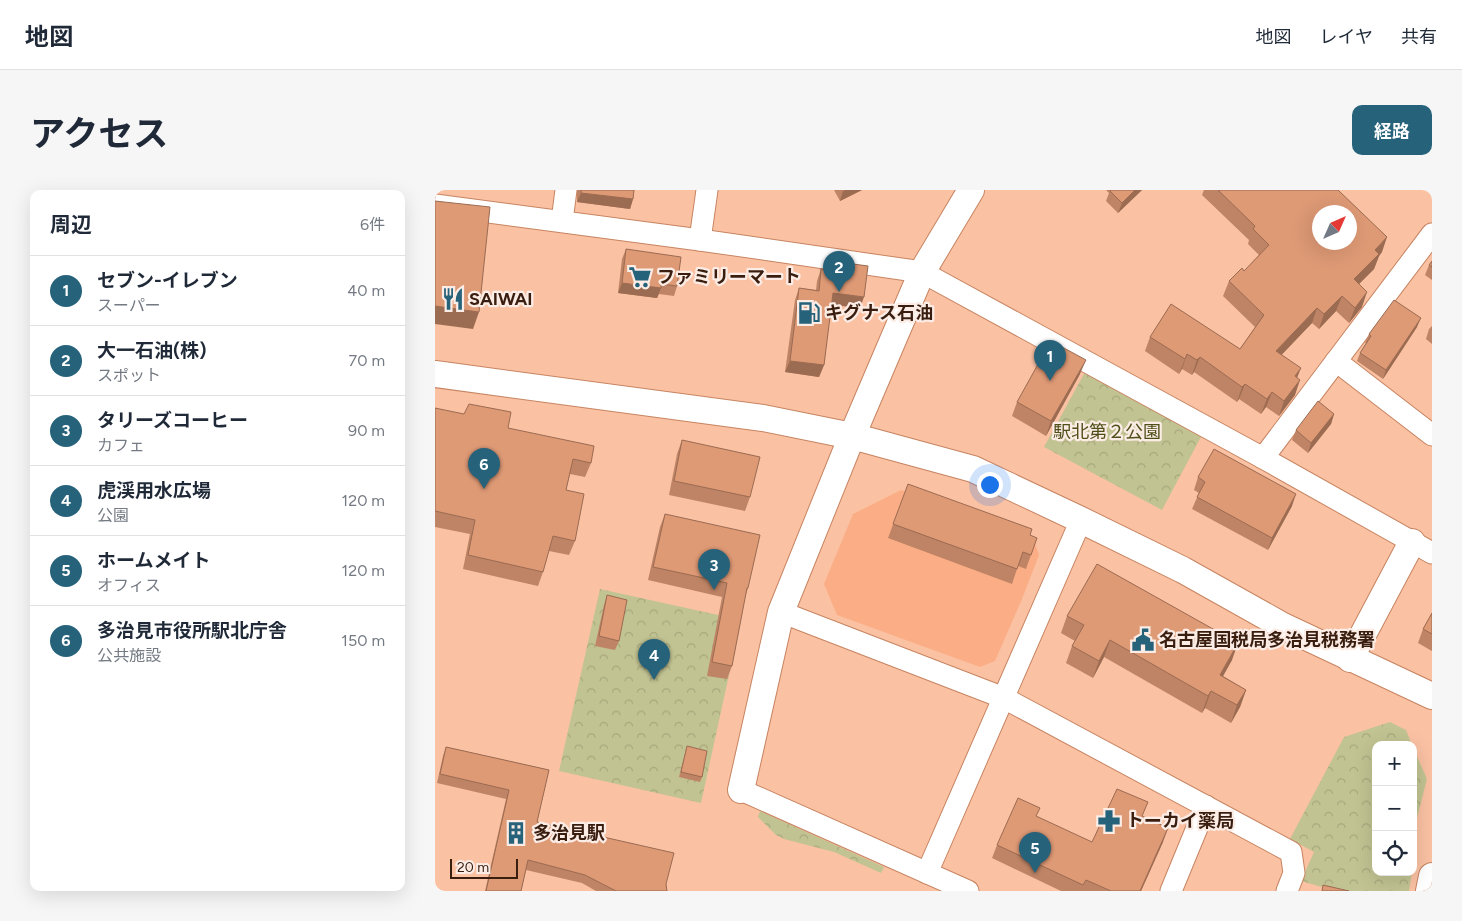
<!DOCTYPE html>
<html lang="ja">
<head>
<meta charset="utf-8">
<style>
	body { margin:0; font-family:Figtree,"Noto Sans JP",sans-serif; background:#f6f6f7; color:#1f2937 }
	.controls { position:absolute; right:15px; bottom:15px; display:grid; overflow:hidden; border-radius:10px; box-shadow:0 5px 20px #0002 }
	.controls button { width:45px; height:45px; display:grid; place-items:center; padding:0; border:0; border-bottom:1px solid #e0e1e3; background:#fff; color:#1f2937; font:25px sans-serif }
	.compass { position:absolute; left:877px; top:15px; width:45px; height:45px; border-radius:50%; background:#fff; box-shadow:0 5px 20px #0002; rotate:45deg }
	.scale { position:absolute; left:15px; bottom:12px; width:68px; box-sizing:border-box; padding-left:5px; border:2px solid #391e10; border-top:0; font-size:14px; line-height:18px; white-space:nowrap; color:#391e10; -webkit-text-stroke:4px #fbece5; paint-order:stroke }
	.you { position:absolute; left:554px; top:294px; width:18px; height:18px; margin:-12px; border:4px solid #fff; border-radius:50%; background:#1a73e8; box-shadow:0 0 0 8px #1a73e833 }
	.badge { display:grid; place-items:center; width:32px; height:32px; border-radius:50%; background:#27627b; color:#fff; font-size:16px; font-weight:700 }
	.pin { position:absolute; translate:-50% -41px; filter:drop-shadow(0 1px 2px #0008) }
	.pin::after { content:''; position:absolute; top:26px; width:18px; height:15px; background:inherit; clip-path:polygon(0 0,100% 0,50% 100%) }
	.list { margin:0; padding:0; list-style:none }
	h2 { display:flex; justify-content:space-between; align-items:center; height:65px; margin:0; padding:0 20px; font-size:21px }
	h2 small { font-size:16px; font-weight:400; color:#747a83 }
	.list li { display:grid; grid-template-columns:32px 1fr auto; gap:15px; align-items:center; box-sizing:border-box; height:70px; padding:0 20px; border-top:1px solid #e0e1e3 }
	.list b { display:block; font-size:19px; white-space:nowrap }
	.list p { margin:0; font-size:16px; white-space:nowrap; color:#747a83 }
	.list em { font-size:16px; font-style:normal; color:#747a83 }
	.icon { flex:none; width:28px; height:28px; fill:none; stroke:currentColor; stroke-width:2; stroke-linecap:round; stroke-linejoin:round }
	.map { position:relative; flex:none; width:997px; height:701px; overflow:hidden; border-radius:10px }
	header { display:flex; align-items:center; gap:30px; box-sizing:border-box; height:70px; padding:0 25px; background:#fff; border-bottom:1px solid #e0e1e3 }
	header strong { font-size:24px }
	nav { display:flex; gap:28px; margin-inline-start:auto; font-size:18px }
	.intro { display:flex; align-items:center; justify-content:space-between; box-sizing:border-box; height:120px; padding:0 30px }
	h1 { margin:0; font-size:35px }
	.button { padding:12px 22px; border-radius:10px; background:#27627b; color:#fff; font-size:18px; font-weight:700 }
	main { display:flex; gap:30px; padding:0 30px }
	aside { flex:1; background:#fff; border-radius:10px; box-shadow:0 5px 20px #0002 }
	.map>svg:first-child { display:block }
	.built { fill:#fbae85 }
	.forest { fill:url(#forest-crowns) }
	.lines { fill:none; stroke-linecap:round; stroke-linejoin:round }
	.minor-casing { stroke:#c78461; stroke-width:23 }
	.tertiary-casing { stroke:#c78461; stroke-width:28 }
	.minor { stroke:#fff; stroke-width:21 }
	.tertiary { stroke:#fff; stroke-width:26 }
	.wall { fill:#bf8465 }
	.shaded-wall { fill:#9b6b52 }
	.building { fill:#de9975; stroke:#9b6b52; fill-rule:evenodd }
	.labels { text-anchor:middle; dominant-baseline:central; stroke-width:4.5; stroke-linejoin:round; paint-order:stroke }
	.poi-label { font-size:18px; font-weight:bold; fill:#391e10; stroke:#fbece5; text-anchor:start }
	.park-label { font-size:18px; fill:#4e4e19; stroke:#fbece5 }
</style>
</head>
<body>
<header>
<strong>地図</strong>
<nav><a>地図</a><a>レイヤ</a><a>共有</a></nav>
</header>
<div class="intro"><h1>アクセス</h1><a class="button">経路</a></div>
<main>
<aside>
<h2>周辺<small>6件</small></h2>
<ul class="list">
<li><span class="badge">1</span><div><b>セブン-イレブン</b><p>スーパー</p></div><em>40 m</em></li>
<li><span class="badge">2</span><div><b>大一石油(株)</b><p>スポット</p></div><em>70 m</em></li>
<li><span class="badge">3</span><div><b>タリーズコーヒー</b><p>カフェ</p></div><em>90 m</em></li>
<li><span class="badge">4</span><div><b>虎渓用水広場</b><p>公園</p></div><em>120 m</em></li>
<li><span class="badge">5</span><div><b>ホームメイト</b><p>オフィス</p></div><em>120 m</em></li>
<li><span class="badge">6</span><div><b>多治見市役所駅北庁舎</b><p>公共施設</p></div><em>150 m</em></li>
</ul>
</aside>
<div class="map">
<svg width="997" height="701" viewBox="0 0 997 701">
	<defs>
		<pattern id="forest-crowns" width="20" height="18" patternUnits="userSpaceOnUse" patternTransform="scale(1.25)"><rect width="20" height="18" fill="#c2c392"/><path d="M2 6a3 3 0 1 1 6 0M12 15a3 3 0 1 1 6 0" fill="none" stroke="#a7a77d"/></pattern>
	</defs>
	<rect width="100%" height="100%" fill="#fac1a3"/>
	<path class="built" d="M466,300L598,348L604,365L587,409L560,471L545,477L402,425L389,394L418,324Z"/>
	<g class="forest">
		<path d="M650,182L767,245L727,320L609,257Z"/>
		<path d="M165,399L306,430L266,613L124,581Z"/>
		<path d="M955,532L971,540L977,555H941V682H977L974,701H901L866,691L879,662L855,649L909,547Z"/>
		<path d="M978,557L992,589L980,636L978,673Z"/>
		<path d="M325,621L449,677L446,683L399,662L349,649L341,645L323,627Z"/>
	</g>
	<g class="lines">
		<defs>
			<g id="minor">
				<path d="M0,15L265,50L487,82L828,268L997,363"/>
				<path d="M127,31L131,0"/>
				<path d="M265,50L272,0"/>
				<path d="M901,171L997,245"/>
				<path d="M828,268L997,44"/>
				<path d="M346,422L569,508L856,662L859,683L852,701"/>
				<path d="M306,600L533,701"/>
				<path d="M492,683L646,330"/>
				<path d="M736,701L771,616"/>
			</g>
			<g id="tertiary">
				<path d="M0,184L328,228L417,246L487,82L536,0"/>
				<path d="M915,469L977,352"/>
				<path d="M306,600L346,422L417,246L538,279L646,330L748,380L848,436L997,506"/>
				<path d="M994,701L997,686"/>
			</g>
		</defs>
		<use href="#minor" class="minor-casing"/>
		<use href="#tertiary" class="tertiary-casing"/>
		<use href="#minor" class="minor"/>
		<use href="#tertiary" class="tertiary"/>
	</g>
	<g class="wall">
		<path d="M142,0H199L198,9L195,19L142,12Z"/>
		<path d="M399,0H427L405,11Z"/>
		<path d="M671,0H707L683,23L671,11L674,3Z"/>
		<path d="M769,0H903L947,62L944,66L939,79L924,94L927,117L914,133L901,121L884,139L877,133L846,165L862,188L860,205L844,226L831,217L826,224L804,209L802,212L759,182L757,185L747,179L744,184L710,161L715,147L805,159L820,137L788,106L794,91L809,81L824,65L813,54L814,50L767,5Z"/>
		<path d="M191,59L242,96L239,106L224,104L222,108L183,103L187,69Z"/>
		<path d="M997,71V90L990,85L994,75Z"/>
		<path d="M403,72L425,118L396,115L389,175L384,187L350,182L360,110L364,98L381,100L382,91L386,79L400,81Z"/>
		<path d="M997,136V154L991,149L994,139Z"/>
		<path d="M982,137L948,189L922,171L925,163L931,153H930L934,144Z"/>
		<path d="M645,184L611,246L577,226L582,212Z"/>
		<path d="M0,218L73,238L156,273L150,287L135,284L131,300L140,351L134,365L114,361L108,382L103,396L28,379L35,344L0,337Z"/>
		<path d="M899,224L896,234L873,263L857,250L861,240Z"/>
		<path d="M247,250L315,307L310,321L234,305L242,264Z"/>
		<path d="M763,287L857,316L833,360L757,319L764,303L759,300Z"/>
		<path d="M473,294L602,348L591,379L583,376L577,394L453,348Z"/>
		<path d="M230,324L313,398L310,407L297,476L292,489L272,486L287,407L213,390L225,337Z"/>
		<path d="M172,405L184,451L180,460L160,456L169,415Z"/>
		<path d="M997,423V461L983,453L988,439Z"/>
		<path d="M632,426L797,470L788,486L811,500L805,517L796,533L770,518L767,523L669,467L658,488L631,473L637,456L640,451L626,443Z"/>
		<path d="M252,556L267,587L265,592L244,587Z"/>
		<path d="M11,557L114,580L102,632L231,694L232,701H161L147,693L91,680L86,701H50L71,609L2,593L8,566Z"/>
		<path d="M708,627L728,652L706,701H626L557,668L562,655L657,652Z"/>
	</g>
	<g class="shaded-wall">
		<path d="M411,0H427L405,11L408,1Z"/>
		<path d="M700,0H707L683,23L687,13Z"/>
		<path d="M146,3L198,9L195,19L142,12Z"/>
		<path d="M952,47L947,62L944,66L939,79L914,104L919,89L940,60Z"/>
		<path d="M187,93L226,98L222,108L183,103Z"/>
		<path d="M932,102L927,117L914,133L920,118Z"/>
		<path d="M398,103L429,107L425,118L394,114Z"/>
		<path d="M907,106L901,121L884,139L889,124Z"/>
		<path d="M0,116L44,122L38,139L0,134Z"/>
		<path d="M882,118L877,133L836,176L841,161Z"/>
		<path d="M986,128L982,137L948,189L951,180Z"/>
		<path d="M752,164L747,179L744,184Z"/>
		<path d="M765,167L759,182L757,185L762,170Z"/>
		<path d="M651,170L645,184L611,246L616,231Z"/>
		<path d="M355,171L389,175L384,187L350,182Z"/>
		<path d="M866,178L860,193V186Z"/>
		<path d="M865,190L860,205L844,226L849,211Z"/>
		<path d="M810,194L804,209L802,212L807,197Z"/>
		<path d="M837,202L831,217L826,224L832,209Z"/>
		<path d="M899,224L896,234L873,263L876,253Z"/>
		<path d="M861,304L857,316L833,360L837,348Z"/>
		<path d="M675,450L669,467L658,488L664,471Z"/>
		<path d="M803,453L797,470L779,502L785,485Z"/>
		<path d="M811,500L805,517L796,533L802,515Z"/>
		<path d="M776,501L770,518L767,523L773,506Z"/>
		<path d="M733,638L728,652L706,701H705Z"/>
	</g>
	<g class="building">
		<path d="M146,0H199L198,9L146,3Z"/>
		<path d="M675,0H700L687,13L675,1Z"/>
		<path d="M783,0H903L952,47L940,60L944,64L919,89L932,102L920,118L907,106L889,124L882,118L841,161L866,178L860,186L865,190L849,211L837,202L832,209L810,194L807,197L765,167L762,170L752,164L750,169L715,147L736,114L805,159L829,125L794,91L807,78L809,81L834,55L818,39L820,36ZM884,22H914V52H884Z"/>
		<path d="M0,11L55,17L44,122L0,116Z"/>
		<path d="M191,59L246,67L242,96L226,94V98L187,93Z"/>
		<path d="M997,71V77L994,75Z"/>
		<path d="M403,72L433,76L429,107L398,103L389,175L355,171L364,98L384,101L386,79L402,81Z"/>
		<path d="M959,110L986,128L951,180L925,163L936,146L934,144Z"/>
		<path d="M616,151L651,170L616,231L582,212Z"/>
		<path d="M883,211L899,224L876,253L861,240Z"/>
		<path d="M34,214L76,222L73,238L159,256L156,273L138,269L131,300L149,304L140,351L118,346L108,382L33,365L40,330L0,321V218L29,224Z"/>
		<path d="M247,250L325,267L315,307L239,291Z"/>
		<path d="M779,259L861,304L837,348L762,307L770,292L763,287Z"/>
		<path d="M473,294L597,339L595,345L602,348L596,365L588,362L582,379L458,334Z"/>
		<path d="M230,324L325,345L313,398H312L297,476L277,472L292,393L218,377Z"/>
		<path d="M662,374L803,453L785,485L811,500L802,515L776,501L773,506L675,450L664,471L637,456L649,435L632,426Z"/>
		<path d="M172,405L192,410L184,451L164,446Z"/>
		<path d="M997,423V444L988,439Z"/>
		<path d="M252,556L272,561L267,587L246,582Z"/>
		<path d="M11,557L114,580L102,632L239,663L231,694L232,701H181L150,685L93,670L86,701H51L74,600L5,584Z"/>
		<path d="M682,599L713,612L707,626L733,638L705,701H676L651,690L648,695L562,655L583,608L605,618L601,626L657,652Z"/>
		<path d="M888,695L914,701H887Z"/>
	</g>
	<defs>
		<symbol id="supermarket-bare" viewBox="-9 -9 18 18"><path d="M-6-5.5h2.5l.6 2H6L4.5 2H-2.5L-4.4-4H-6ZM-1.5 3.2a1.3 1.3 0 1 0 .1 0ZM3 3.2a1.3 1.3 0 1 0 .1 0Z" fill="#27627b" stroke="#fbece5" stroke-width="2.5" paint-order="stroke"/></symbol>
		<symbol id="restaurant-bare" viewBox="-9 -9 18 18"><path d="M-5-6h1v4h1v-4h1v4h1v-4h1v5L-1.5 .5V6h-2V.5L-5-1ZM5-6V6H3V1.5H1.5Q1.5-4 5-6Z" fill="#27627b" stroke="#fbece5" stroke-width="2.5" paint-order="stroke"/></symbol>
		<symbol id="fuel-bare" viewBox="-9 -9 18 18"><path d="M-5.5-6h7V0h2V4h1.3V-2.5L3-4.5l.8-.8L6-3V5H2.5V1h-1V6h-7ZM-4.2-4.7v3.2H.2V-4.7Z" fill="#27627b" stroke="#fbece5" stroke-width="2.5" paint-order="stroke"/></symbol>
		<symbol id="civic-bare" viewBox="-9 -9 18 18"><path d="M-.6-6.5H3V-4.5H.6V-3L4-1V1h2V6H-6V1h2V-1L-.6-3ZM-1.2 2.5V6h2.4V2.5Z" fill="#27627b" stroke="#fbece5" stroke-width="2.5" paint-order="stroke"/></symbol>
		<symbol id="pharmacy-bare" viewBox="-9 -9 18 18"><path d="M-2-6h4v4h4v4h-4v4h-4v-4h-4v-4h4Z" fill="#27627b" stroke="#fbece5" stroke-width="2.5" paint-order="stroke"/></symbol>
		<symbol id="building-bare" viewBox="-9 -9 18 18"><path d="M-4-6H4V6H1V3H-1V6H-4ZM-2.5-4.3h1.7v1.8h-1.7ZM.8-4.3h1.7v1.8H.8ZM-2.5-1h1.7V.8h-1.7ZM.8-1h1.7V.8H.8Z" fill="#27627b" stroke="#fbece5" stroke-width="2.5" paint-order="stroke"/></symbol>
	</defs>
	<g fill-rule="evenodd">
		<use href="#supermarket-bare" x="189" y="71" width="32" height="32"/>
		<use href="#restaurant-bare" x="2" y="93" width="32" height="32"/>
		<use href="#fuel-bare" x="358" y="107" width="32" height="32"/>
		<use href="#civic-bare" x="692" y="434" width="32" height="32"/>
		<use href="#pharmacy-bare" x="658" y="615" width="32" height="32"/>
		<use href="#building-bare" x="65" y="627" width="32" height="32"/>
	</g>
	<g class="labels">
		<g class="poi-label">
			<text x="222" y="87">ファミリーマート</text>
			<text x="34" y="109">SAIWAI</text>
			<text x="390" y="123">キグナス石油</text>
			<text x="724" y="450">名古屋国税局多治見税務署</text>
			<text x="691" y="631">トーカイ薬局</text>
			<text x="98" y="643">多治見駅</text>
		</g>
		<g class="park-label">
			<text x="672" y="242">駅北第２公園</text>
		</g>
	</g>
</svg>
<div class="controls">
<button>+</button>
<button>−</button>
<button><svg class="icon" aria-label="locate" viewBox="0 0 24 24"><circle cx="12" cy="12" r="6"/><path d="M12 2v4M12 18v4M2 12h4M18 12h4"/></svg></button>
</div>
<svg class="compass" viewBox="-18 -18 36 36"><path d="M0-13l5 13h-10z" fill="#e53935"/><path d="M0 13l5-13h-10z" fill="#747a83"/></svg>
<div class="scale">20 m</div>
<div class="you"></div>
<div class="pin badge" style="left:615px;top:191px">1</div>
<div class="pin badge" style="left:404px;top:102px">2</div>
<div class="pin badge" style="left:279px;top:400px">3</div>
<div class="pin badge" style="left:219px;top:490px">4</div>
<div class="pin badge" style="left:600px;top:683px">5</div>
<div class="pin badge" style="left:49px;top:299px">6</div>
</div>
</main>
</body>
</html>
